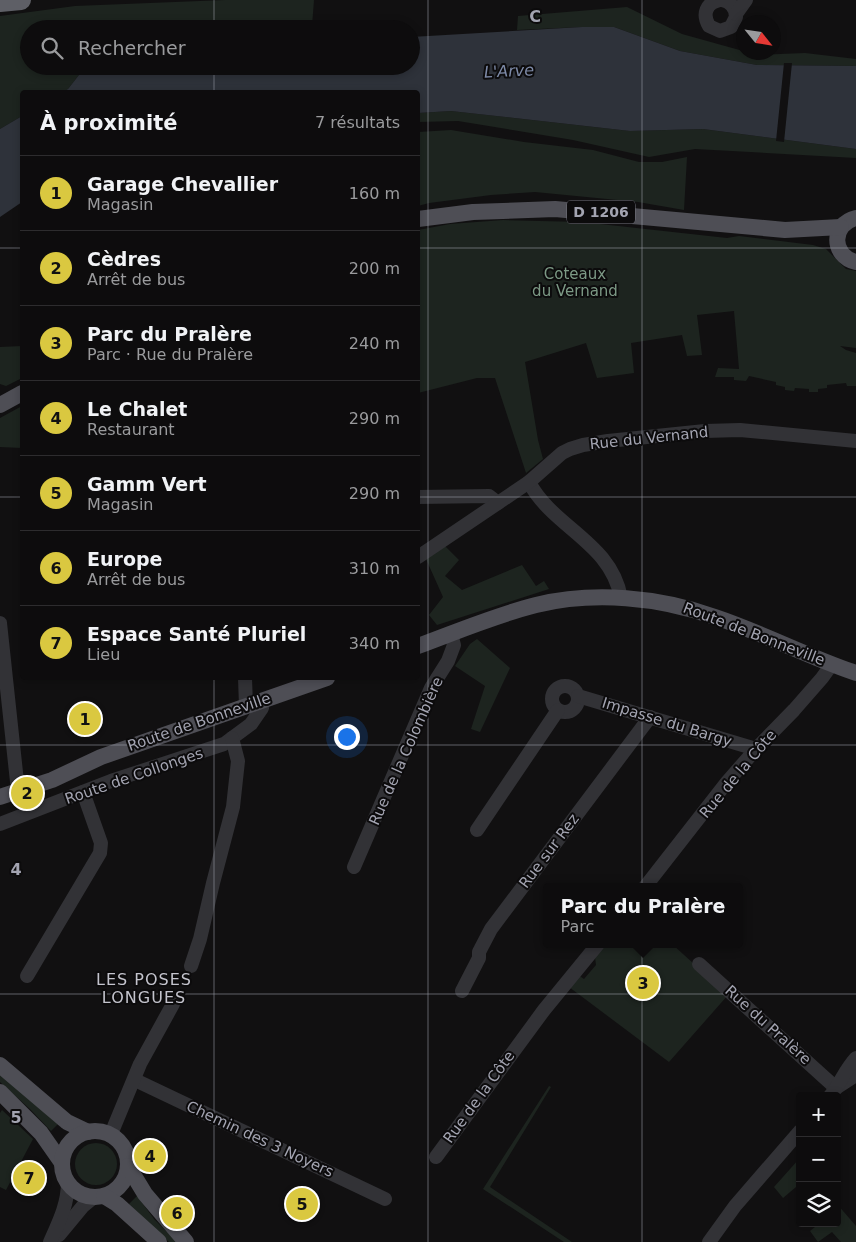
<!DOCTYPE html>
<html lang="fr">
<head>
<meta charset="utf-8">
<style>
	body { margin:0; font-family:"DejaVu Sans",sans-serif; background:#1b1a1b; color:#f1f3f6 }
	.controls { position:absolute; right:15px; bottom:15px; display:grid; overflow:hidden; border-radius:5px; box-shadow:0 2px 8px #0003 }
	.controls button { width:45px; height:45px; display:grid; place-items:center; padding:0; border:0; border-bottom:1px solid #2d2c2e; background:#0d0c0d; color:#f1f3f6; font:25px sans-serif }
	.compass { position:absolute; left:736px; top:15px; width:45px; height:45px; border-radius:50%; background:#0d0c0d; box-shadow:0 2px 8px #0003; rotate:120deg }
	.you { position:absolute; left:346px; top:736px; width:18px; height:18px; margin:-12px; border:4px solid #fff; border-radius:50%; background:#1a73e8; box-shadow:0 0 0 8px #1a73e833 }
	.badge { display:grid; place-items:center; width:32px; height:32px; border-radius:50%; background:#dac840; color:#111; font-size:16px; font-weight:700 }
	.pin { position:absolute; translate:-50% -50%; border:2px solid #fff; box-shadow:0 1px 5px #0006 }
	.popup { position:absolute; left:543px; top:883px; width:200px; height:65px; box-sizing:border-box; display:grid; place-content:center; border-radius:5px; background:#0d0c0d; filter:drop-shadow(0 1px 4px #0005); font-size:16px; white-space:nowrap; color:#9a9b9d }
	.popup b { font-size:19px; color:#f1f3f6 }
	.popup::after { content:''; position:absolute; left:50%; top:100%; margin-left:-10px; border:10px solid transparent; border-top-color:#0d0c0d }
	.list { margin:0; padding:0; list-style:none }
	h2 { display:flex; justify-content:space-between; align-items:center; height:65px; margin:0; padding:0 20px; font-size:21px }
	h2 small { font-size:16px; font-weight:400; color:#9a9b9d }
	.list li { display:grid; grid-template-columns:32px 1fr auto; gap:15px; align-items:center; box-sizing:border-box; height:75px; padding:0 20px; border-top:1px solid #2d2c2e }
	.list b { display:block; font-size:19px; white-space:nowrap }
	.list p { margin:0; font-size:16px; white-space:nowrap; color:#9a9b9d }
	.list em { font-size:16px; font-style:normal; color:#9a9b9d }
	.icon { flex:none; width:28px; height:28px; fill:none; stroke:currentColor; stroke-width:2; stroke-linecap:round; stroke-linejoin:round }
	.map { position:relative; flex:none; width:856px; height:1242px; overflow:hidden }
	.search { position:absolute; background:#0d0c0d; box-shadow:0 2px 8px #0003; left:20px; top:20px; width:400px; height:55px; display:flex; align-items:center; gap:12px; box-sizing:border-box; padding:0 18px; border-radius:28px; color:#9a9b9d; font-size:19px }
	.panel { position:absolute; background:#0d0c0d; box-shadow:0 2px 8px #0003; left:20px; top:90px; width:400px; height:590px; border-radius:5px }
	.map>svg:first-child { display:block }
	.green { fill:#1d241f }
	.water { fill:#2e323a }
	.pier { fill:#111011 }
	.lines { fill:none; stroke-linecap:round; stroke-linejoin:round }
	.minor { stroke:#323236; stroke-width:14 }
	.major { stroke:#4e4e55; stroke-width:16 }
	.highway { stroke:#5e5f66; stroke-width:20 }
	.grid { fill:none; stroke:#a3a4b1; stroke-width:1; stroke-opacity:0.55 }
	.labels { text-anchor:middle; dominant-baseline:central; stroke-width:4; stroke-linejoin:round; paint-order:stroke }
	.shield { fill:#0c0b0c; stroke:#767680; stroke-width:1 }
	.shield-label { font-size:14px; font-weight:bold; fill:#a3a4b1 }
	.park-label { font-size:15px; fill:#7c9985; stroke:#0c0b0c }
	.street-label { font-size:15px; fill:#a3a4b1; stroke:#0c0b0c }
	.water-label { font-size:16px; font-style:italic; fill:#7e8ba8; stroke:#0c0b0c }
	.neighbourhood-label { font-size:16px; letter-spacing:1px; fill:#c4c4cd; stroke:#0c0b0c }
	.grid-label { font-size:16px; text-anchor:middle; font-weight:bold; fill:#a3a4b1; stroke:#0c0b0c; stroke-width:4; stroke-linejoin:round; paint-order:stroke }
</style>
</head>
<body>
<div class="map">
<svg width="856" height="1242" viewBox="0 0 856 1242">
	<rect width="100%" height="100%" fill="#111011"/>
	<g class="green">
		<path d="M225,0H314L312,26L315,29H29V66H86L68,89L62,92H22V116L0,129V16L75,6Z"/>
		<path d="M627,7L682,34L743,51L744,52L759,55L805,53L856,59V66L757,65L680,51L614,27H582L517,30L518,16Z"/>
		<path d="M451,111L630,131L703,129L856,149V158L695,149L649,157L573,140L458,121L418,122V113Z"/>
		<path d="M451,130L524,142L593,150L639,162H662L687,157L684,210L638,202L535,192L491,195L429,203L418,206V132Z"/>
		<path d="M503,220L582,222L727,238L739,236L813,245L826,249L846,269L856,271V348L840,346L846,350L856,353V386H847L846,383L827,385V388L818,389V392H809V389L795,388L794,391L785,390V387L776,385V382L749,376L746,381L734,380V377H715L718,368L739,369L734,311L697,315L702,355L687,356L682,335L631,343L634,373L597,378L586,343L525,362L538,440L543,459L526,473L495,378H477L418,393V230L450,224Z"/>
		<path d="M22,346V378L6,386L0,384V347Z"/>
		<path d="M22,406V448L0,447V418Z"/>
		<path d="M445,546L459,560L445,576L462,590L522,565L536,586L544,581L549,589L437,625L429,615L443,597L426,559Z"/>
		<path d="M477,639L510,668L480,732L471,729L485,686L455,666L470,644Z"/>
		<path d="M606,944H672L728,995L669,1062L569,987L578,975L584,979L596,965L595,957Z"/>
		<path d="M0,1074L58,1124L51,1131L30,1109L0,1082Z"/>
		<path d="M549,1086L551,1087L490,1187L572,1242H564L483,1189Z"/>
		<path d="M2,1110L33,1139L6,1190L0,1187V1113Z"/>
		<circle cx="96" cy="1164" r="21"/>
		<path d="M799,1159L800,1192L796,1187L783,1198L774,1187Z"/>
		<path d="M137,1196L154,1219L177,1242H169L129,1204Z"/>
		<path d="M837,1204L856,1226V1242H841L832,1232L818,1242L810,1231L820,1223H837Z"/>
	</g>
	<g class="water">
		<path d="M582,27H614L680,51L757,65L856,66V149L703,129L630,131L451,111L418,113V92H62L68,89L86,66H411V37Z"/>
		<path d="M22,116V202L0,217V129Z"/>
	</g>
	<path class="pier" d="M784,63H792L784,142L776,141Z"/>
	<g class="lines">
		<g class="minor">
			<path d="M720,0C706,3 702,14 709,26L720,31L731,27L736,17C736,8 731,2 722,0"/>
			<path d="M736,14L746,0"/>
			<path d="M529,482C553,528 611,542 621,598"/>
			<path d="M418,497L489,496L498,503"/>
			<path d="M418,557L529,482L562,453L570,449L583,445L608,441L705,431L740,430L856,441"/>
			<path d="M0,623L18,791"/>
			<path d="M245,678L246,706"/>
			<circle cx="565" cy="699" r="13"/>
			<path d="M578,696L756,749"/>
			<path d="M0,824L111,781L224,744L251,724L262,708L263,700"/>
			<path d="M477,830L558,710"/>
			<path d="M354,867L431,688L448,661L454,645L451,634"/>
			<path d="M645,887L727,782L756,749L794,710L822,678L832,664"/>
			<path d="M699,964L836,1088"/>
			<path d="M191,966L200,939L213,883L233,807L238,761L232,738"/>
			<path d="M27,976L100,853L101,843L83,792"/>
			<path d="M462,991L479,958V952L491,929L650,717"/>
			<path d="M135,1080L385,1199"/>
			<path d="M836,1088L856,1075"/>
			<path d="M830,1096C840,1084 845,1070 856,1058"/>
			<path d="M111,1134L140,1064L173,1004"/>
			<path d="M436,1157L544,1010L598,944"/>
			<path d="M59,1235L83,1206L94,1197"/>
			<path d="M50,1242C59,1222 68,1204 68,1182"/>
			<path d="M709,1242L735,1206L800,1131"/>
		</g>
		<g class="major">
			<path d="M856,218C831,224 831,256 856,262"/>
			<path d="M418,219L473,212L555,209L785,230L841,227"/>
			<path d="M0,405L22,393"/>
			<path d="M418,646C456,632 496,615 536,605C594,591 659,597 715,617C763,633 808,657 856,673"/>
			<path d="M0,797L52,780L101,757L327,678"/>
			<path d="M0,1065L67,1122L88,1132"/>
			<path d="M0,1092L41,1133L62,1163"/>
			<circle cx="95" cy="1164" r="33"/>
			<path d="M128,1166L145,1194L186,1242"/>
			<path d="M104,1196L117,1204L159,1242"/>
		</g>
		<path class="highway" d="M0,2L21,0"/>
	</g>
	<path class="grid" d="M214,0V29M428,0V1242M642,0V1242M214,66V92M0,248H22M418,248H856M0,497H22M418,497H856M214,678V1242M0,745H856M0,994H856"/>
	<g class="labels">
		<rect class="shield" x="567" y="200.5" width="68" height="23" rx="4"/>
		<g class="shield-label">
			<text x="601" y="212">D 1206</text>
		</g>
		<g class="park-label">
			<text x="575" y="274">Coteaux<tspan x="575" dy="17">du Vernand</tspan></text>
		</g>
		<g class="street-label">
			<text transform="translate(649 438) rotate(-6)">Rue du Vernand</text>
			<text transform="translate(754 634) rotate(21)">Route de Bonneville</text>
			<text transform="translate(199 722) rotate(-19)">Route de Bonneville</text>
			<text transform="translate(667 722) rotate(17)">Impasse du Bargy</text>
			<text transform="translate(406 751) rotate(-66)">Rue de la Colombière</text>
			<text transform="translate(738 774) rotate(-50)">Rue de la Côte</text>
			<text transform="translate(134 776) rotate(-19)">Route de Collonges</text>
			<text transform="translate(549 851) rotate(-53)">Rue sur Rez</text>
			<text transform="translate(768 1025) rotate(42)">Rue du Pralère</text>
			<text transform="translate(479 1097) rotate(-54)">Rue de la Côte</text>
			<text transform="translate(260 1139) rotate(25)">Chemin des 3 Noyers</text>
		</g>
		<g class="water-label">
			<text transform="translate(509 71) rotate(-3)">L'Arve</text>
		</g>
		<g class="neighbourhood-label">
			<text x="144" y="979">LES POSES<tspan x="144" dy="18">LONGUES</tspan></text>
		</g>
	</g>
	<g class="grid-label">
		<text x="535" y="22">C</text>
		<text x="16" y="875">4</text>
		<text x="16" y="1123">5</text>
	</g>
</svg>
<div class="controls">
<button>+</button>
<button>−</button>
<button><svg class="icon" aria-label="layers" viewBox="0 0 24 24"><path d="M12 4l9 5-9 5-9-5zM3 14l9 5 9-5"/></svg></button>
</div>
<svg class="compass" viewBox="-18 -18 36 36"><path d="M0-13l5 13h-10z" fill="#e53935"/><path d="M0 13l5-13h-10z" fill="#9a9b9d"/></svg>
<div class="you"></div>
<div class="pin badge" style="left:85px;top:719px">1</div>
<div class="pin badge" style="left:27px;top:793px">2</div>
<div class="pin badge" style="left:643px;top:983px">3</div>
<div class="popup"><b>Parc du Pralère</b>Parc</div>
<div class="pin badge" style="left:150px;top:1156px">4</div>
<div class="pin badge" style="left:302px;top:1204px">5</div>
<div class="pin badge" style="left:177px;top:1213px">6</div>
<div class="pin badge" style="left:29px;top:1178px">7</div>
<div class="search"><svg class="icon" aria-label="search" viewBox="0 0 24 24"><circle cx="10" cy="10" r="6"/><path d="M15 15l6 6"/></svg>Rechercher</div>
<section class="panel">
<h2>À proximité<small>7 résultats</small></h2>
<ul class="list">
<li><span class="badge">1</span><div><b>Garage Chevallier</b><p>Magasin</p></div><em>160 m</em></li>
<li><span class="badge">2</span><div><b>Cèdres</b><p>Arrêt de bus</p></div><em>200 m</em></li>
<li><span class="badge">3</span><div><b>Parc du Pralère</b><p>Parc · Rue du Pralère</p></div><em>240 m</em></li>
<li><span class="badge">4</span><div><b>Le Chalet</b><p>Restaurant</p></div><em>290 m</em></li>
<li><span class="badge">5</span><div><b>Gamm Vert</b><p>Magasin</p></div><em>290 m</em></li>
<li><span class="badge">6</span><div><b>Europe</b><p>Arrêt de bus</p></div><em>310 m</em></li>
<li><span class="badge">7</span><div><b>Espace Santé Pluriel</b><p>Lieu</p></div><em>340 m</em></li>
</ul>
</section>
</div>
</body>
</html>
